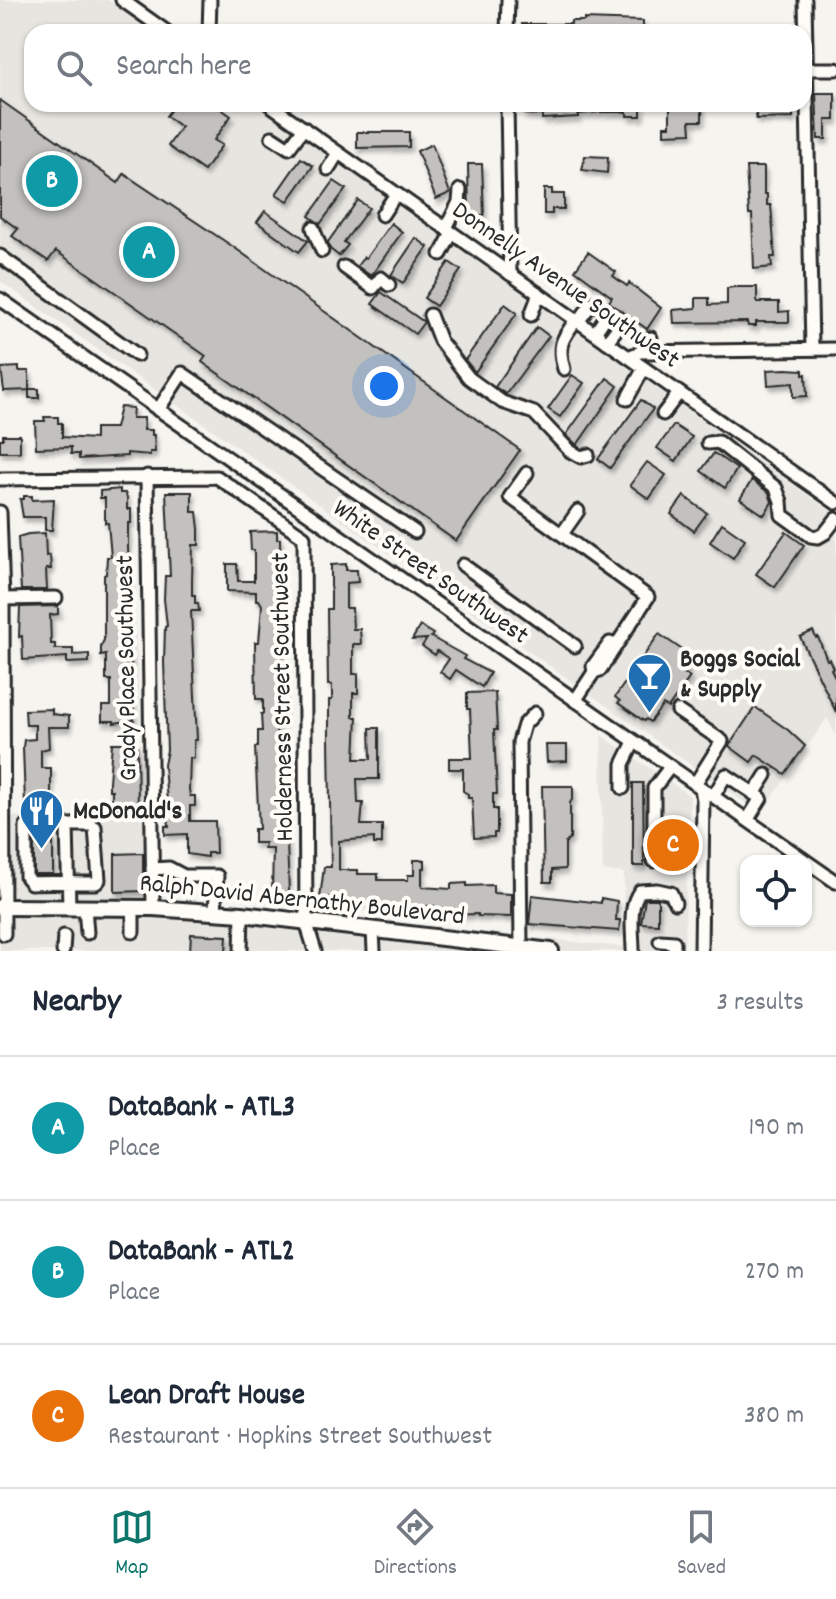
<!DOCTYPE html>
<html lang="en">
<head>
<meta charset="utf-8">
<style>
	body { margin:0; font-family:Dekko,sans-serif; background:#f2f2f3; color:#1f2937 }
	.controls { position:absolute; right:24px; bottom:24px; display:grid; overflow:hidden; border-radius:16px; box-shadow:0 2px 6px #0004 }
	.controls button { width:72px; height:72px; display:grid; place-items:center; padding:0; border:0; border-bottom:2px solid #e0e1e3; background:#fff; color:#1f2937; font:40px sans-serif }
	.you { position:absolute; left:384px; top:386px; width:28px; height:28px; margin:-20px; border:6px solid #fff; border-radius:50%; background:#1a73e8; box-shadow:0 0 0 12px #1a73e833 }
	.badge { display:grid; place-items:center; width:52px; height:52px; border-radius:50%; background:#0f766e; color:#fff; font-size:26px; font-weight:700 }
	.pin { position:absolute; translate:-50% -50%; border:4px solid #fff; box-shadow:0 2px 8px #0006 }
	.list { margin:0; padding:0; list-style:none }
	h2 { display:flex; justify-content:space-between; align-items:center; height:104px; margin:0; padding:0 32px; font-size:34px }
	h2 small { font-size:26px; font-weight:400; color:#747a83 }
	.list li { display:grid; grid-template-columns:52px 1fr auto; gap:24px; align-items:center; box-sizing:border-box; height:144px; padding:0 32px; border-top:2px solid #e0e1e3 }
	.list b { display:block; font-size:30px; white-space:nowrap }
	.list p { margin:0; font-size:26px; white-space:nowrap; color:#747a83 }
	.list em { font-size:26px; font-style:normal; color:#747a83 }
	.icon { flex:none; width:44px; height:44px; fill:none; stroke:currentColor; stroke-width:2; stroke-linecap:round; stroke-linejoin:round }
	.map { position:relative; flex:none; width:836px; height:951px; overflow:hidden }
	.search { position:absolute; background:#fff; box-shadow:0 2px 6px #0004; left:24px; right:24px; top:24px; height:88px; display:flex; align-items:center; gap:20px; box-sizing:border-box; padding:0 28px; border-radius:24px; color:#747a83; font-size:30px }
	.sheet { height:536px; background:#fff }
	nav { display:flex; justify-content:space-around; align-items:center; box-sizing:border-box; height:112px; border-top:2px solid #e0e1e3; background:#fff; font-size:22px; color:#747a83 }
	nav a { display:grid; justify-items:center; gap:4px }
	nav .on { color:#0f766e }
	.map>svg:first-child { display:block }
	.built { fill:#e6e5e0 }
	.building { fill:#c2c1be; stroke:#2b2b2b; stroke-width:2; filter:url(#shadow) }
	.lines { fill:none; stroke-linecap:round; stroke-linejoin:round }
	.minor-casing { stroke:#2b2b2b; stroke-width:17 }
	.major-casing { stroke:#2b2b2b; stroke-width:20 }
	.minor { stroke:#fdfcf7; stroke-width:11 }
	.major { stroke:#fdfcf7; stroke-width:14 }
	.labels { text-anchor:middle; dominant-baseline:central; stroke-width:8; stroke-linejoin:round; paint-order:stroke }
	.street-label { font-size:26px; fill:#2b2b2b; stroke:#fdfcf7 }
	.poi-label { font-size:26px; font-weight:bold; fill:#2b2b2b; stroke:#fdfcf7; text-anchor:start }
</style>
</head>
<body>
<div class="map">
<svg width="836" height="951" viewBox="0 0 836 951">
	<defs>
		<filter id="shadow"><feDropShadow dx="2.5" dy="4.5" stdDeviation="2" flood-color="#0004"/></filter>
	</defs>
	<rect width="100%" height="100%" fill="#f5f4ef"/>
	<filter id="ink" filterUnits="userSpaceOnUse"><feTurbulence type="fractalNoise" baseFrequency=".0125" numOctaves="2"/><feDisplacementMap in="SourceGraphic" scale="16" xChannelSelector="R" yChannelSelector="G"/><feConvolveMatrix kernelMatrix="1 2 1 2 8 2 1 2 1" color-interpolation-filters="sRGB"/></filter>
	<g filter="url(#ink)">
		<g class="built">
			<path d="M0,0H108L153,32H32V104H255L836,515V735L827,718L761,814L0,281Z"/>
			<path d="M601,735L690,796L684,951H0V817L145,813L147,898L623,947L624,873L603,871Z"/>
		</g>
		<g class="building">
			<path d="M584,19L643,21V32H522V24H571V21H584Z"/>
			<path d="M816,93H835V120H826V139H818Z"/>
			<path d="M0,100L118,183L124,174L232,246L520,450L456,541L202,362L206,356L56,251L48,261L12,236L18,229L0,216Z"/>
			<path d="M175,104H214L231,116L214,140L222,145L204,171L168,146L181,127L166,116Z"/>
			<path d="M524,104H641V116H627V112H600L578,114V117L542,119V115L524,114Z"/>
			<path d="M670,104H702V121H690L691,133L664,134V126H670Z"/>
			<path d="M756,104H793V118L756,119Z"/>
			<path d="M357,132H409V147L357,148Z"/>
			<path d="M432,144L450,193L436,199L417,151Z"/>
			<path d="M585,156L608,157L607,173L582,170Z"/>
			<path d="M301,158L313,166L288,201L276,194Z"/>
			<path d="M468,164H482L484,215L469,216Z"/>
			<path d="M746,167H764V194H767V205H771L775,257H771L772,267L754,269L752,214H749Z"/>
			<path d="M334,181L346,189L320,224L309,216Z"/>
			<path d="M544,189H552V194H564V209H552V214H544Z"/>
			<path d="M358,200L369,208L344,242L348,245L339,256L330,249L328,242Z"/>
			<path d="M265,211L308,241L299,252L257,222Z"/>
			<path d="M391,223L402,232L371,276L357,266L364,257L366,258Z"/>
			<path d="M416,238L428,247L403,283L391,275Z"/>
			<path d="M588,252L616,272L613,276L627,286L629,283L661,308L647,329L609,302L612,297L575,270Z"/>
			<path d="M449,262L461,270L436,306L424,298Z"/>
			<path d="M734,287H757V302H779V312L789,311V322H756V326H748L747,322L674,323L673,310L696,308V298H709V305L727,304V288Z"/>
			<path d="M381,292L424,322L415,334L372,304Z"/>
			<path d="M505,304L517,313L475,372L465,360Z"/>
			<path d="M537,327L549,336L506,394L495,387Z"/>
			<path d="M19,367V371H29V389H39V398H29V390L4,391L1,368Z"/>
			<path d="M786,369L803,370V375L806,374L807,396L793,397V383L768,385L767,370Z"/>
			<path d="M572,375L584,383L560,417L548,409Z"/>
			<path d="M607,378L618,386L577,445L566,435Z"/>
			<path d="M641,400L653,409L610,468L598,459Z"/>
			<path d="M120,407L133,408L132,418H144V430H152V435H154L155,452H150V455L127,453V456L79,459V454H71V447L36,448L35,421H45L44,417H58V423H62V437L95,439V428H115Z"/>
			<path d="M674,425L692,437L676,461L657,448Z"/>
			<path d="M3,435H20V452H0V439H3Z"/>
			<path d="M714,453L737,469L725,488L701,471Z"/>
			<path d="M647,462L666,475L649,499L630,485Z"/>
			<path d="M752,480L769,493L772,502L764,515L740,499Z"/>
			<path d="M120,489V493H125L127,498V509H131V523H128V548L130,589H127L134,720L114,723V721H102V706H111V680H106V655L101,656V646L104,640V575L106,574L107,557H111L108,523H105V498H100V491Z"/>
			<path d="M166,492H192V512H197L199,529V545H193L192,581V595H195V603H198L199,611H191L197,740H194V758H190L189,789L190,796H195V806H190V821H215L216,853H207V857L187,854V834L165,835V826H169L164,765L167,750L164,662L165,627L167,626L164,599L165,576H170Z"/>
			<path d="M24,496H32V500L54,499L52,530H45V517H23L20,499H24Z"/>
			<path d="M684,496L707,513L694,531L671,514Z"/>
			<path d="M722,523L745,539L733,558L710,542Z"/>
			<path d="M277,531V539H280L281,632H278V647H281L283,697L282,724H276L277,747L283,746V794H285L289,892H272L273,849H264L265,843H254V829H259L255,747H258V731H262L261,714H263V699H256L255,642H259L262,605L259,600H256V592L227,591V564H237L238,581H254V550H251L250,532Z"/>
			<path d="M786,532L804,545L775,587L756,574Z"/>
			<path d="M45,533L46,556L50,555L51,569H46L47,590H21L18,537L28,534Z"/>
			<path d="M346,564V570H357L358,582L346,583V608H352L353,629H360L361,644H353V674H358V693H353V717H357L355,759H371L370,728H379V779H357L358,803H363L361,825H382V844H374V838L339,841V870H358V874H378V880H408V875H414V860H425V868H422V887L451,889V884L467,883V886L493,885V893L511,894V917L478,916V914L447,915V910L434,911V906H383V903L340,901V897L320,898L324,867H331L329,739V700H332V685H328L327,609H331V565Z"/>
			<path d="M58,606V614L50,615L51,644H55V649H73V655L89,654V662L67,663V657L23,660L22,636L19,637L20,607Z"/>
			<path d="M420,626L433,634L431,637L465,656L463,659L490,673L482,687L456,670L450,679L440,672L449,659L437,651L435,655L422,646L427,639L412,640Z"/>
			<path d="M813,631L816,638L818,637L827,660L829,659L833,668L831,669L836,679V712L800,637Z"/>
			<path d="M659,634L694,658L684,673L690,677L668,708L663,705L650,722L646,719L644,721L618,703L620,701L615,697Z"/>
			<path d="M495,692L497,730H494L497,794H493V809H497V833H494V837L474,838L472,798H468V794L463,791V769H449V758H472L470,709H467V693Z"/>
			<path d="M755,707L788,730L805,746L785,774L756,755L751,762L729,746Z"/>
			<path d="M52,709V714L69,716V727H48L49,748L41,750V768H51V793L45,804L25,803L23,747L24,740L35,739V725H26L25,710Z"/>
			<path d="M112,743H137L138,809H112V790H109V782Z"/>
			<path d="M546,745H567V761L547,762Z"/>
			<path d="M633,783H643L644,866H633Z"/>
			<path d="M542,786H573V798L570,803V839L565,843V869L552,870V882H544Z"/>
			<path d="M680,827L682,865L665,866L663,828Z"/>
			<rect x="34" y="838" width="19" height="36"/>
			<path d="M143,853V891L115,892V854Z"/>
			<path d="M532,895L601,903V898L617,901L616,920H620L619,931L529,924Z"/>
			<path d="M645,899H658V924L641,923Z"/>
			<path d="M191,934L227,936L226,951H190Z"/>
		</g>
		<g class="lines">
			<defs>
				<g id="minor">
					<path d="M122,0L167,32"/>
					<path d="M805,0L812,349"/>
					<path d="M209,32L210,0"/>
					<path d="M507,32L508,0"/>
					<path d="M804,69H836"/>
					<path d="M269,104L836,503"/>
					<path d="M507,104L510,274"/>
					<path d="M272,137L289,148L304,128"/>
					<path d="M328,169L338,153"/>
					<path d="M382,215L396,194"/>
					<path d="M313,228L322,251"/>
					<path d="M446,228L459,202L460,190"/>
					<path d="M441,254L452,233"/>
					<path d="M0,256L137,355"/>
					<path d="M344,267L373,288L381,278L389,285"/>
					<path d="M0,299L836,882"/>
					<path d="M430,315L440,341L469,378L502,402L534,413L570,451L581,457L588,455"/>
					<path d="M531,315L539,294"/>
					<path d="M578,322L592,303"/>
					<path d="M595,333L605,318"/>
					<path d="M651,338V352"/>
					<path d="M607,342L619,326"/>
					<path d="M628,357L640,352L836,349"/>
					<path d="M564,369C557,345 562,339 576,320"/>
					<path d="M627,399L644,368"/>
					<path d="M158,410L182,373L415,532"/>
					<path d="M663,414L679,393"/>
					<path d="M708,443L718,442L776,488L781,501L782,515L811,536L818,537L825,533L836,519"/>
					<path d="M527,473L510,497L648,597L600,670L594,672"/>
					<path d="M147,476L153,908"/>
					<path d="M0,479L217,477L304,537L306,922L315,951"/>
					<path d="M0,512L3,599L4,934"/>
					<path d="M562,534L578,511"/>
					<path d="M463,565L575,646"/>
					<path d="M3,599L56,598"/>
					<path d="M575,701L594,672L593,666L610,643"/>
					<path d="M678,711L722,741L695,784"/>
					<path d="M623,788V764L634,742"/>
					<path d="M701,788L703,800L701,951"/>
					<path d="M754,794L766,775"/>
					<path d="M714,795L726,775L761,798L748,819"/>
					<path d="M67,825C52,819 40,821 26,827V877L31,883C52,882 74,883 96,883L99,880L95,827L90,825H67L69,907"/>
					<path d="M654,861V788L670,767"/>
					<path d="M152,869L169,868L184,876H217L215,912"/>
					<path d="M85,907L87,933"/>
					<path d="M373,930L374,951"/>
					<path d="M133,932V907"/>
					<path d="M660,941L674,942V951"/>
					<path d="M521,948L519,742L524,725L535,713"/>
					<path d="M63,951L64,936"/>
					<path d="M241,951L242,914"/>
					<path d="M633,951C633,932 628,906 640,891L657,890L671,893L675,903"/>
				</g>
				<path id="major" d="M0,907L153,908L242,914L551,951"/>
			</defs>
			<use href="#minor" class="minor-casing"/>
			<use href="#major" class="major-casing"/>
			<use href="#minor" class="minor"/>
			<use href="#major" class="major"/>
		</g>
	</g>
	<defs>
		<symbol id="bar-pin" viewBox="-11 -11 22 30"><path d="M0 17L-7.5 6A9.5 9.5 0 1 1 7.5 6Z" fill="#1f6fb2" stroke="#fdfcf7"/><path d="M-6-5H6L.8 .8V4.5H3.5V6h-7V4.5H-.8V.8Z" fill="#fff"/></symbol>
		<symbol id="restaurant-pin" viewBox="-11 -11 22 30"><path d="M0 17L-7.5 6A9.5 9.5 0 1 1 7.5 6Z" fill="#1f6fb2" stroke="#fdfcf7"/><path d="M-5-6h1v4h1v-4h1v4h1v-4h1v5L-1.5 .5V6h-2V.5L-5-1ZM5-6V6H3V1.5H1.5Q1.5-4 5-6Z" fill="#fff"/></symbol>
	</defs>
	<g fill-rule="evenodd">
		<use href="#bar-pin" x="624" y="650" width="51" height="69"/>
		<use href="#restaurant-pin" x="16" y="786" width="51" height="69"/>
	</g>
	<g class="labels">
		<g class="street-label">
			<text transform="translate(565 286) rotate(35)">Donnelly Avenue Southwest</text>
			<text transform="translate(430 573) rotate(35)">White Street Southwest</text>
			<text transform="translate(128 668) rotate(-91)">Grady Place Southwest</text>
			<text transform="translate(284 697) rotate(-91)">Holderness Street Southwest</text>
			<text transform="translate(302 901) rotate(6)">Ralph David Abernathy Boulevard</text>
		</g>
		<g class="poi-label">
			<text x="680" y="660">Boggs Social<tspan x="680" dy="30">&amp; Supply</tspan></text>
			<text x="73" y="812">McDonald's</text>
		</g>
	</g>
</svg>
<div class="controls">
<button><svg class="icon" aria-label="locate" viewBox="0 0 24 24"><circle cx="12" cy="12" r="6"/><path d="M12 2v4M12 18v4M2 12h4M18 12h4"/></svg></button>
</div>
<div class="you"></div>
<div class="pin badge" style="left:149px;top:252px;background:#0f9aa8">A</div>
<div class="pin badge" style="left:52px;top:181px;background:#0f9aa8">B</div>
<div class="pin badge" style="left:673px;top:845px;background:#e8710a">C</div>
<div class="search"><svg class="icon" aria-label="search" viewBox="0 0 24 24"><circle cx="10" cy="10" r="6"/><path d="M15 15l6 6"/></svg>Search here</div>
</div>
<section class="sheet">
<h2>Nearby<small>3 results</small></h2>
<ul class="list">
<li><span class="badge" style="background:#0f9aa8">A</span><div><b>DataBank - ATL3</b><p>Place</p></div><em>190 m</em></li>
<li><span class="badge" style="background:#0f9aa8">B</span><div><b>DataBank - ATL2</b><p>Place</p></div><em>270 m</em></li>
<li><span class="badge" style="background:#e8710a">C</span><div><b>Lean Draft House</b><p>Restaurant · Hopkins Street Southwest</p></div><em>380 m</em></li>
</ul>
</section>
<nav>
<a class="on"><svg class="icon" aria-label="map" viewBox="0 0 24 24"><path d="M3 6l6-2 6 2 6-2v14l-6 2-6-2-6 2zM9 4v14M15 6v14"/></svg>Map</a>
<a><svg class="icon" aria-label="directions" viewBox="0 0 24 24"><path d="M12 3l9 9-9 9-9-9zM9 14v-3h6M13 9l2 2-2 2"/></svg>Directions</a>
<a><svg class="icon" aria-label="saved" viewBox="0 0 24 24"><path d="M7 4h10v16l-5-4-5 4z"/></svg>Saved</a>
</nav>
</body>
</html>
